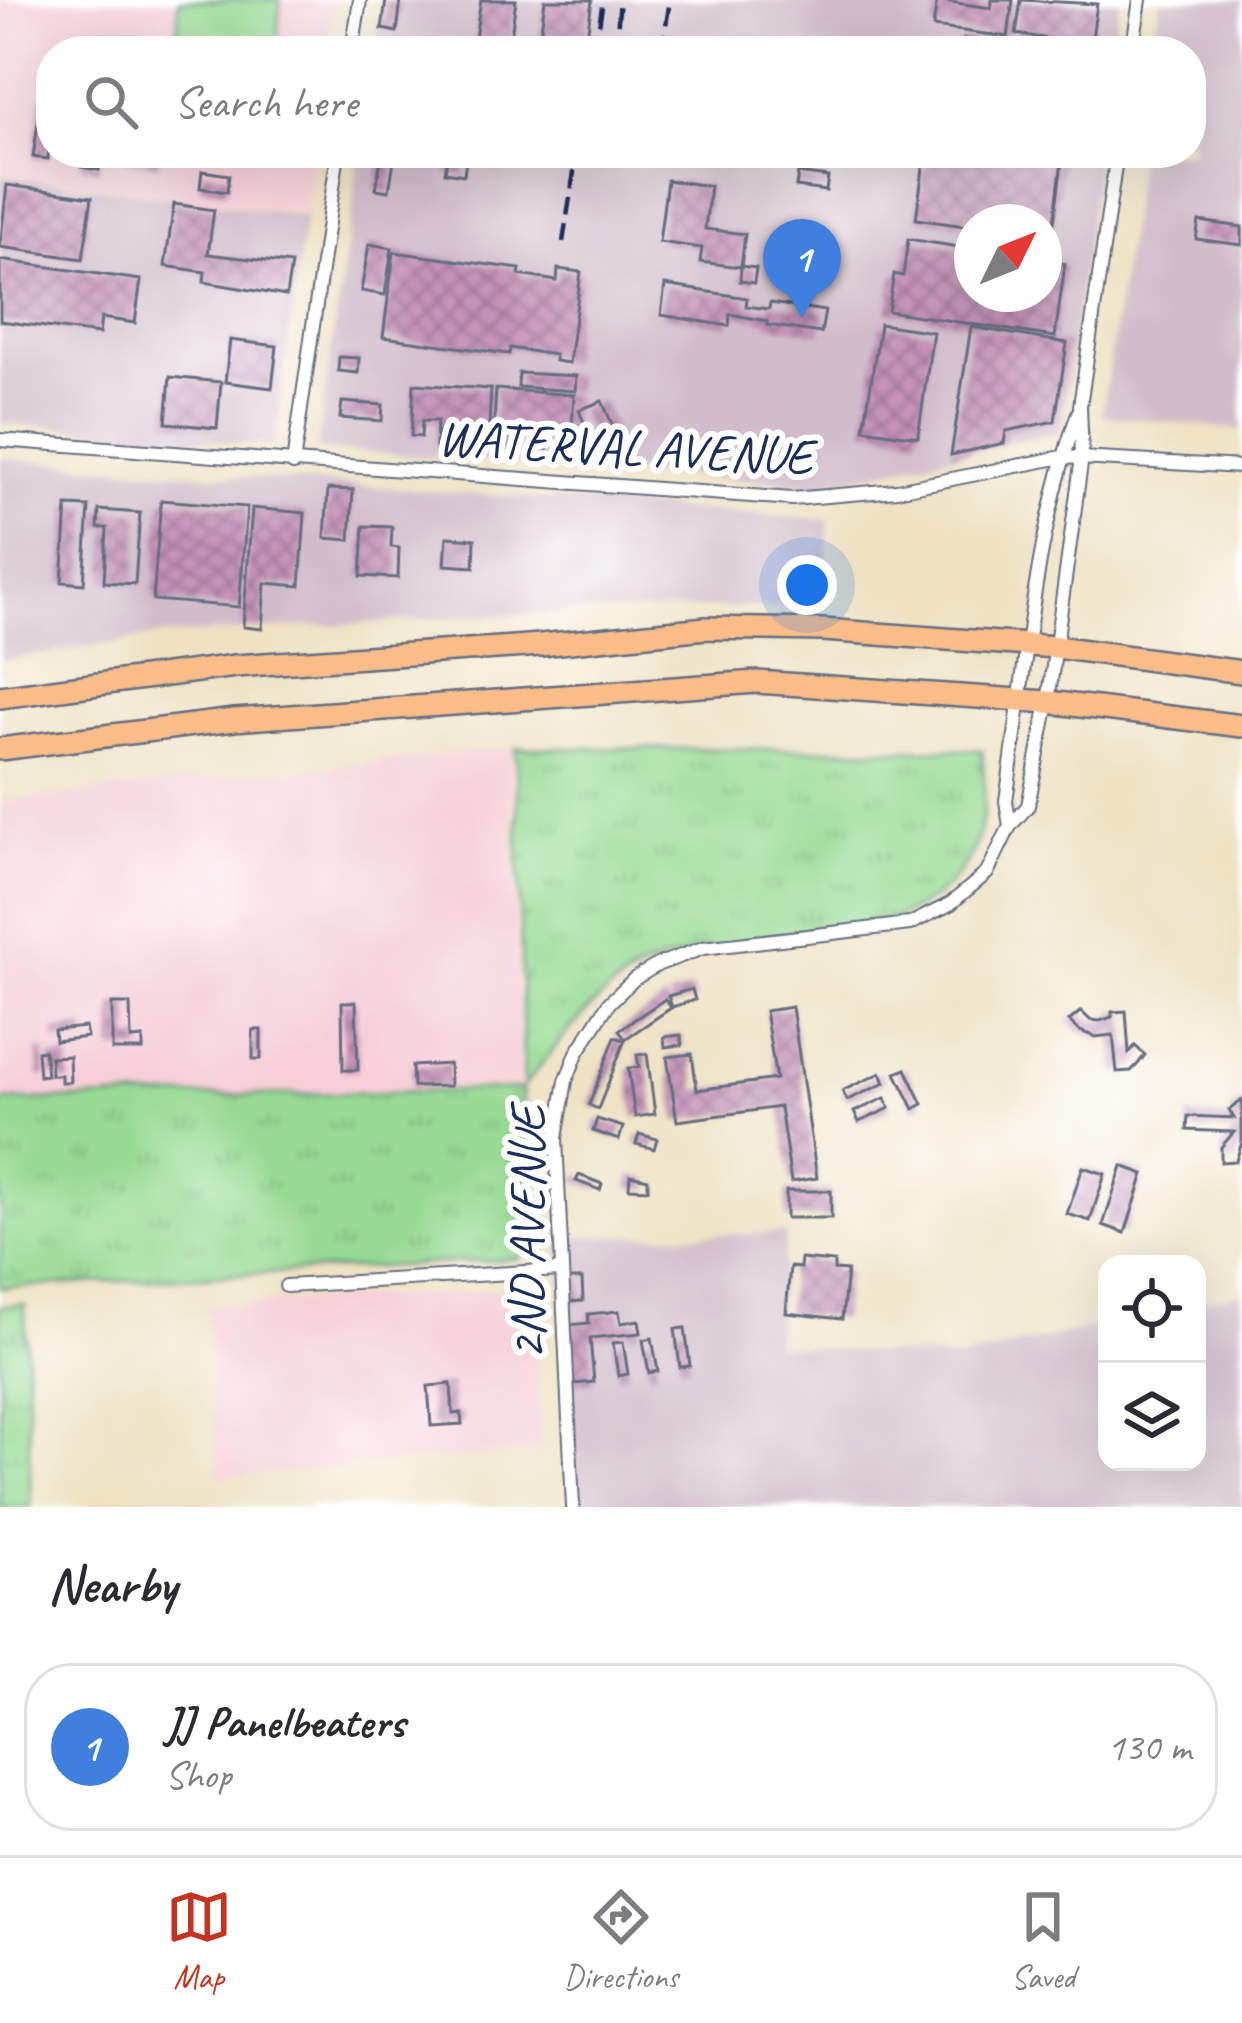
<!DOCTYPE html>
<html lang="en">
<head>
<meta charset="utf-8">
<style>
	body { margin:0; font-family:Caveat,sans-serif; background:#f7f7f7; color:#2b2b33 }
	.controls { position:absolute; right:36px; bottom:36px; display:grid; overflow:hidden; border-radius:24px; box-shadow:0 12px 48px #0002 }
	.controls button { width:108px; height:108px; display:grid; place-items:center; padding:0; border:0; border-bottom:3px solid #e1e1e2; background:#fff; color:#2b2b33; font:60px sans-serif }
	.compass { position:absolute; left:954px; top:204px; width:108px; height:108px; border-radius:50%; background:#fff; box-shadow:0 12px 48px #0002; rotate:47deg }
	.you { position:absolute; left:807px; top:585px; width:42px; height:42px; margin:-30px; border:9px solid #fff; border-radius:50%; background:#1a73e8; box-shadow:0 0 0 18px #1a73e833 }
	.badge { display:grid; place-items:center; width:78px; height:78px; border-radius:50%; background:#c8321e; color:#fff; font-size:39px; font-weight:700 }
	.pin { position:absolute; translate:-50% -99px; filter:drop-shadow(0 3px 6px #0008) }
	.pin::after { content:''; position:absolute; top:63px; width:42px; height:36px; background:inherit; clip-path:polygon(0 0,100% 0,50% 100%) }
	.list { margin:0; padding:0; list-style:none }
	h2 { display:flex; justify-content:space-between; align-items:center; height:156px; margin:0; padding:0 48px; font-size:51px }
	h2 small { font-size:39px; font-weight:400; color:#7c7c81 }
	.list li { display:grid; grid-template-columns:78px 1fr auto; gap:36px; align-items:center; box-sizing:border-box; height:168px; margin:0 24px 24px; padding:0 24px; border:3px solid #e1e1e2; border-radius:48px }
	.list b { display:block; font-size:45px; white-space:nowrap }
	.list p { margin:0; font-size:39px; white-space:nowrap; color:#7c7c81 }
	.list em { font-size:39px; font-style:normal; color:#7c7c81 }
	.icon { flex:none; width:66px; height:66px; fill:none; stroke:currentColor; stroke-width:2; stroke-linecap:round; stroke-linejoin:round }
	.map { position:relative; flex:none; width:1242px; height:1507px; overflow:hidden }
	.search { position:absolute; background:#fff; box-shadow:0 12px 48px #0002; left:36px; right:36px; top:36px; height:132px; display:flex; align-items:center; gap:30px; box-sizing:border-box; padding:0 42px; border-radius:48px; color:#7c7c81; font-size:45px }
	.sheet { height:348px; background:#fff }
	nav { display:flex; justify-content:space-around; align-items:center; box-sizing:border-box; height:168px; border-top:3px solid #e1e1e2; background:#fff; font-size:33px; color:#7c7c81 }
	nav a { display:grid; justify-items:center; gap:6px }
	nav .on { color:#c8321e }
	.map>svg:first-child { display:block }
	.built { fill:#f6cfd8 }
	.industrial { fill:#d1bdca; fill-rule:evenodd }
	.grass { fill:url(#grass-tufts); stroke:#588478; stroke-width:3 }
	.pitch { fill:#96da93; stroke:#588478; stroke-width:3 }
	.building { fill:url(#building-cross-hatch) }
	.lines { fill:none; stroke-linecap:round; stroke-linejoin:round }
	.street-casing { stroke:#656e81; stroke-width:16 }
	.primary-casing { stroke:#656e81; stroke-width:26 }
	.street { stroke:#fff; stroke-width:12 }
	.primary { stroke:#f9bd89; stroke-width:21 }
	.rail { stroke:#1b2f5e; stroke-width:4.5; stroke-dasharray:18 9; stroke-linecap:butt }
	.labels { text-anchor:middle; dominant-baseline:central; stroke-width:12; stroke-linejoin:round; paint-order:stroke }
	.street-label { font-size:51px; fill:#1b2f5e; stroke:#fff }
</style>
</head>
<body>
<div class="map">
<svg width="1242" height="1507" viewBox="0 0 1242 1507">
	<defs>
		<pattern id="grass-tufts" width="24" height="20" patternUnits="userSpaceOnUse" patternTransform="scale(3)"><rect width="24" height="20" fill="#96da93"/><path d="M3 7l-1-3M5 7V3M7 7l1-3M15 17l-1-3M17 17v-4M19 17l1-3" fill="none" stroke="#81bb81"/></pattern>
		<pattern id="building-cross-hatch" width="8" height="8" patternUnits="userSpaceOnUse" patternTransform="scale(3)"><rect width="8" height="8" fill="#c593b7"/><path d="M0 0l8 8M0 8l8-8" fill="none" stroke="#9f7898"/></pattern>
	</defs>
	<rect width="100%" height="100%" fill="#fff"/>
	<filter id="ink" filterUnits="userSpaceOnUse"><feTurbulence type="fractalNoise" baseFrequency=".00833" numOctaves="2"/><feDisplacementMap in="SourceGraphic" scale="24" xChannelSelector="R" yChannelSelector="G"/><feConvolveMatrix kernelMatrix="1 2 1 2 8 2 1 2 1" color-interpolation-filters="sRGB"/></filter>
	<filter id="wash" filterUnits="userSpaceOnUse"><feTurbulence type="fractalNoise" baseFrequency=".004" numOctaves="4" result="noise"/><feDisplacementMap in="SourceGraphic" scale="48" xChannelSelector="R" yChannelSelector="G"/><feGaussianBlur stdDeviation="2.7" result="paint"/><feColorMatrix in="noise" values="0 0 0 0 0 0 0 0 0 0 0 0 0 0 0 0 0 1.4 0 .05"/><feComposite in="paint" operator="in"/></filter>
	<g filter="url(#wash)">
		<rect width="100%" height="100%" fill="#eee2c3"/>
		<g class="built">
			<path d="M0,0H334L327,51H51V153H314L305,214L0,174Z"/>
			<path d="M511,748L521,1086L0,1100V801Z"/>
			<path d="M514,1289L532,1302L541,1451L218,1478L206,1306Z"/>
		</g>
		<g class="industrial">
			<path d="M382,0H1119L1112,51H375Z"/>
			<path d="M1160,0H1242V430L1102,415L1139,153H1191V51H1153Z"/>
			<path d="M360,153H1098L1061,431L819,485L317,449ZM972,222H1044V294H972Z"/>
			<path d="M0,175L305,216L274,446L0,423Z"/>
			<path d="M0,459L829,520L823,605L497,615L157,636L0,661Z"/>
			<path d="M786,1233L775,1345L961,1359L1107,1324V1462H1197V1303L1242,1292V1507H571L559,1237Z"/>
		</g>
		<g class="grass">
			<path d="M516,748L982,750C984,780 988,812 977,841C932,963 746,924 649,966C597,989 559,1043 524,1086Z"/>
			<path d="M522,1089L529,1248L518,1259L0,1288V1101Z"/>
			<path d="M25,1305L31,1507H0V1306Z"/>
		</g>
		<path class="pitch" d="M179,0H280L277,51H176Z"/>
		<g id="blocks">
			<g class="building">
				<path d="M386,0H401L397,32L382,29Z"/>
				<path d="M481,0H516L509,51H473Z"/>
				<path d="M545,0H592L585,51H538Z"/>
				<path d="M937,0L991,8L992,0H1013L1008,37L933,27Z"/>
				<path d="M1021,0L1097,4L1091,45L1016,34Z"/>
				<path d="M964,39L1006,45L1005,51H962Z"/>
				<path d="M42,95L51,96L48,159L33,157Z"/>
				<path d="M83,153H101L99,170L81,167Z"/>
				<path d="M126,153H160L159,165L125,160Z"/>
				<path d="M448,153H467L464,175L445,172Z"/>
				<path d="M925,153H994L1062,162L1052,238L1044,237V222H972V227L916,219Z"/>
				<path d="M381,158L394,160L389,191L376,189Z"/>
				<path d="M202,171L229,175L227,192L200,188Z"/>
				<path d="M798,173L828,177L826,191L796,187Z"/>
				<path d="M667,180L710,186L705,229L745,234L741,267L700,262L702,248L659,242Z"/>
				<path d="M7,185L92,197L83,259L0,247Z"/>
				<path d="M174,204L214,210L208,254L291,264L286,296L204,282L205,272L165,266Z"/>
				<path d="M1199,221L1242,227V245L1196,239Z"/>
				<path d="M908,239L972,249V294H1044V260L1065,264L1055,337L888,311L894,274L903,276Z"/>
				<path d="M369,244L392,248L385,295L361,291Z"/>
				<path d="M394,252L520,269L519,275L557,281L558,269L581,272L569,363L555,361V355L510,348L509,354L383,337Z"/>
				<path d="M0,260L141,280L135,323L101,318L99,334L0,321Z"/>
				<path d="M741,266L756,268L754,283L740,281Z"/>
				<path d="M665,285L747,298L746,306L769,309L770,303L825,311L821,333L767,325V321L730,314L729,326L661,315Z"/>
				<path d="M880,324L933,332L918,437L864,429Z"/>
				<path d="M971,327L1067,343L1055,421L1006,431L1004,443L951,455Z"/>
				<path d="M230,340L277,346L272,388L225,382Z"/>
				<path d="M339,357L359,358L358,373L338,371Z"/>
				<path d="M519,373L576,376L575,391L518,387Z"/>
				<path d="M170,377L221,382L217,428L166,423Z"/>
				<path d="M414,384L491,389L489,425H494L496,389L574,395L570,456L547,454L549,430L508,427L506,451L436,447L437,421H422L421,437L411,436Z"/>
				<path d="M602,401L616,433L592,442L579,410Z"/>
				<path d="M342,402L383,405L382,421L340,418Z"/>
				<path d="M328,489L353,490L350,540L325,538Z"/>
				<path d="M161,500L247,507L239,607L153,600Z"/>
				<path d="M67,506L89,507L84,584L62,582Z"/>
				<path d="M252,508L305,513L300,586L265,583L262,629L243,627Z"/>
				<path d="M99,510L140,513L135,584L104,582L107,528H98Z"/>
				<path d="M364,526L392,527L391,547L399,548L398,578L361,576Z"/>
				<path d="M447,537L475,539L474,567L445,565Z"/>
				<path d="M692,989L695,1000L672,1007L668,996Z"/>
				<path d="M665,999L671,1008L625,1039L619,1030Z"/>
				<path d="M342,1002H356L358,1070H343Z"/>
				<path d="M112,1004H130L131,1039L143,1038V1050H112Z"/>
				<path d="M792,1007L817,1178L791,1182L780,1107L677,1121L667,1057L692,1054L697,1090L776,1079L765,1011Z"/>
				<path d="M1081,1011L1090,1020L1100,1021L1112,1017V1012L1126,1011L1129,1053L1135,1046L1145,1055L1138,1064L1131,1071L1117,1072L1113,1035L1095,1037L1080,1031L1069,1021Z"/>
				<path d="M85,1027L87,1037L55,1041L54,1030Z"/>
				<rect x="253" y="1030" width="8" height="29"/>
				<path d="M681,1035L682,1045L665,1047L664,1037Z"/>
				<path d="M615,1037L625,1040L598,1109L589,1105Z"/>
				<path d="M44,1050L47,1075L39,1076L37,1051Z"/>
				<path d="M647,1054L655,1114L635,1117L628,1068L639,1067L637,1055Z"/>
				<path d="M69,1056L70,1082H61V1075H51L50,1057Z"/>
				<path d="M449,1064L450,1086L413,1087L412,1066Z"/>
				<path d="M906,1069L923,1104L914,1109L896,1073Z"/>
				<path d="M881,1073L885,1083L847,1100L842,1091Z"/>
				<path d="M885,1098L890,1108L859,1122L854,1112Z"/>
				<path d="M1242,1100V1142L1236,1161L1221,1162V1147L1234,1132L1187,1130L1188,1116L1234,1118L1229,1110Z"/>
				<path d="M597,1119L623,1127L619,1140L593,1131Z"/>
				<path d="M639,1134L657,1139L654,1149L636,1144Z"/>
				<path d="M1122,1166L1144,1174L1125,1233L1103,1225Z"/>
				<path d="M1083,1167L1105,1174L1090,1221L1067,1214Z"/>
				<path d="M579,1175L602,1184L600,1190L576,1181Z"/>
				<path d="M630,1175L648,1179V1189L629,1188Z"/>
				<rect x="786" y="1191" width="45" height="27"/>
				<path d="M801,1259L834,1262V1270L847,1271L842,1319L786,1313L790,1267L800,1268Z"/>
				<path d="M567,1279H582L583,1301L568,1302Z"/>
				<path d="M619,1311L621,1323L639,1320L641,1333L590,1338L594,1382L574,1384L568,1325L589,1323L588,1314Z"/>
				<path d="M685,1328L690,1366L680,1367L675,1329Z"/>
				<path d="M652,1338L658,1371L649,1373L643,1340Z"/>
				<path d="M623,1342L628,1374L618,1376L613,1343Z"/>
				<path d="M451,1384L453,1414L461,1413L462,1424L431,1426L428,1386Z"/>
			</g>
		</g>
	</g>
	<g filter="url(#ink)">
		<use href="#blocks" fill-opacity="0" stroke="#656e81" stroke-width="3"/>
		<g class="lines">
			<defs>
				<g id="street">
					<path d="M352,51L360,0"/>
					<path d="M1132,51L1140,0"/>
					<path d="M0,440L792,499L897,490L1062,457L1242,467"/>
					<path d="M293,464L338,153"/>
					<path d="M1010,826L1006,801C1025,672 1034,537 1078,413"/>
					<path d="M286,1286L561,1270"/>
					<path d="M573,1507L556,1138L566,1081L577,1053L609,1003L634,979L659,964L703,948L910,924L950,904L987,873L1010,826L1028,806L1048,702L1082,457L1080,406L1117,153"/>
				</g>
				<g id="primary">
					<path d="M0,697L235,666L541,645L706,628L823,630L1056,647L1242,672"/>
					<path d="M0,749L234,720L757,682L1048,702L1242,726"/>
				</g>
			</defs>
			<use href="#street" class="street-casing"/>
			<use href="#primary" class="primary-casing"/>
			<use href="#street" class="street"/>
			<use href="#primary" class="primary"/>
			<g class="rail">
				<path d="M595,51L603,0"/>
				<path d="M615,51L620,0"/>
				<path d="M662,51L670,0"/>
				<path d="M622,153L623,155"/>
				<path d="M563,242L577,153"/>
			</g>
		</g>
	</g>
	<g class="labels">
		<g class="street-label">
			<text transform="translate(625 447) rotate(3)">WATERVAL AVENUE</text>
			<text transform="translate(527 1233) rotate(-90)">2ND AVENUE</text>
		</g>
	</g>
</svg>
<div class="controls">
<button><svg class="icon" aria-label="locate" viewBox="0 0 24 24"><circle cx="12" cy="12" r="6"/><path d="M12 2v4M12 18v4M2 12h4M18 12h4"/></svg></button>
<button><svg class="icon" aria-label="layers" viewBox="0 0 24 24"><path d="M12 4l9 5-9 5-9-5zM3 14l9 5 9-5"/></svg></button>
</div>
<svg class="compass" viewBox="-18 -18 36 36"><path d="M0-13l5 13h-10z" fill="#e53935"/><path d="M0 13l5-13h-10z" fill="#7c7c81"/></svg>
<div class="you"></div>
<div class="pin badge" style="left:802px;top:318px;background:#3f7fe0">1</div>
<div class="search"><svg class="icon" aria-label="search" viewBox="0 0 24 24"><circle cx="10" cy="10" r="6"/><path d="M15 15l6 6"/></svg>Search here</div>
</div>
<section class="sheet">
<h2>Nearby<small></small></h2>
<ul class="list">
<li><span class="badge" style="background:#3f7fe0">1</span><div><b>JJ Panelbeaters</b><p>Shop</p></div><em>130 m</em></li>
</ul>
</section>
<nav>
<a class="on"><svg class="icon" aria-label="map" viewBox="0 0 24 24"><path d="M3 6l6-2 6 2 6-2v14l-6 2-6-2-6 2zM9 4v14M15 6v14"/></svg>Map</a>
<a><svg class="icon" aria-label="directions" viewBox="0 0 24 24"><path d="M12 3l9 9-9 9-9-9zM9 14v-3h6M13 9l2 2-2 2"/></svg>Directions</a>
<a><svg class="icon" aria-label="saved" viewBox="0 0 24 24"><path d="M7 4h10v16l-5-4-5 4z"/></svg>Saved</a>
</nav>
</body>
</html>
